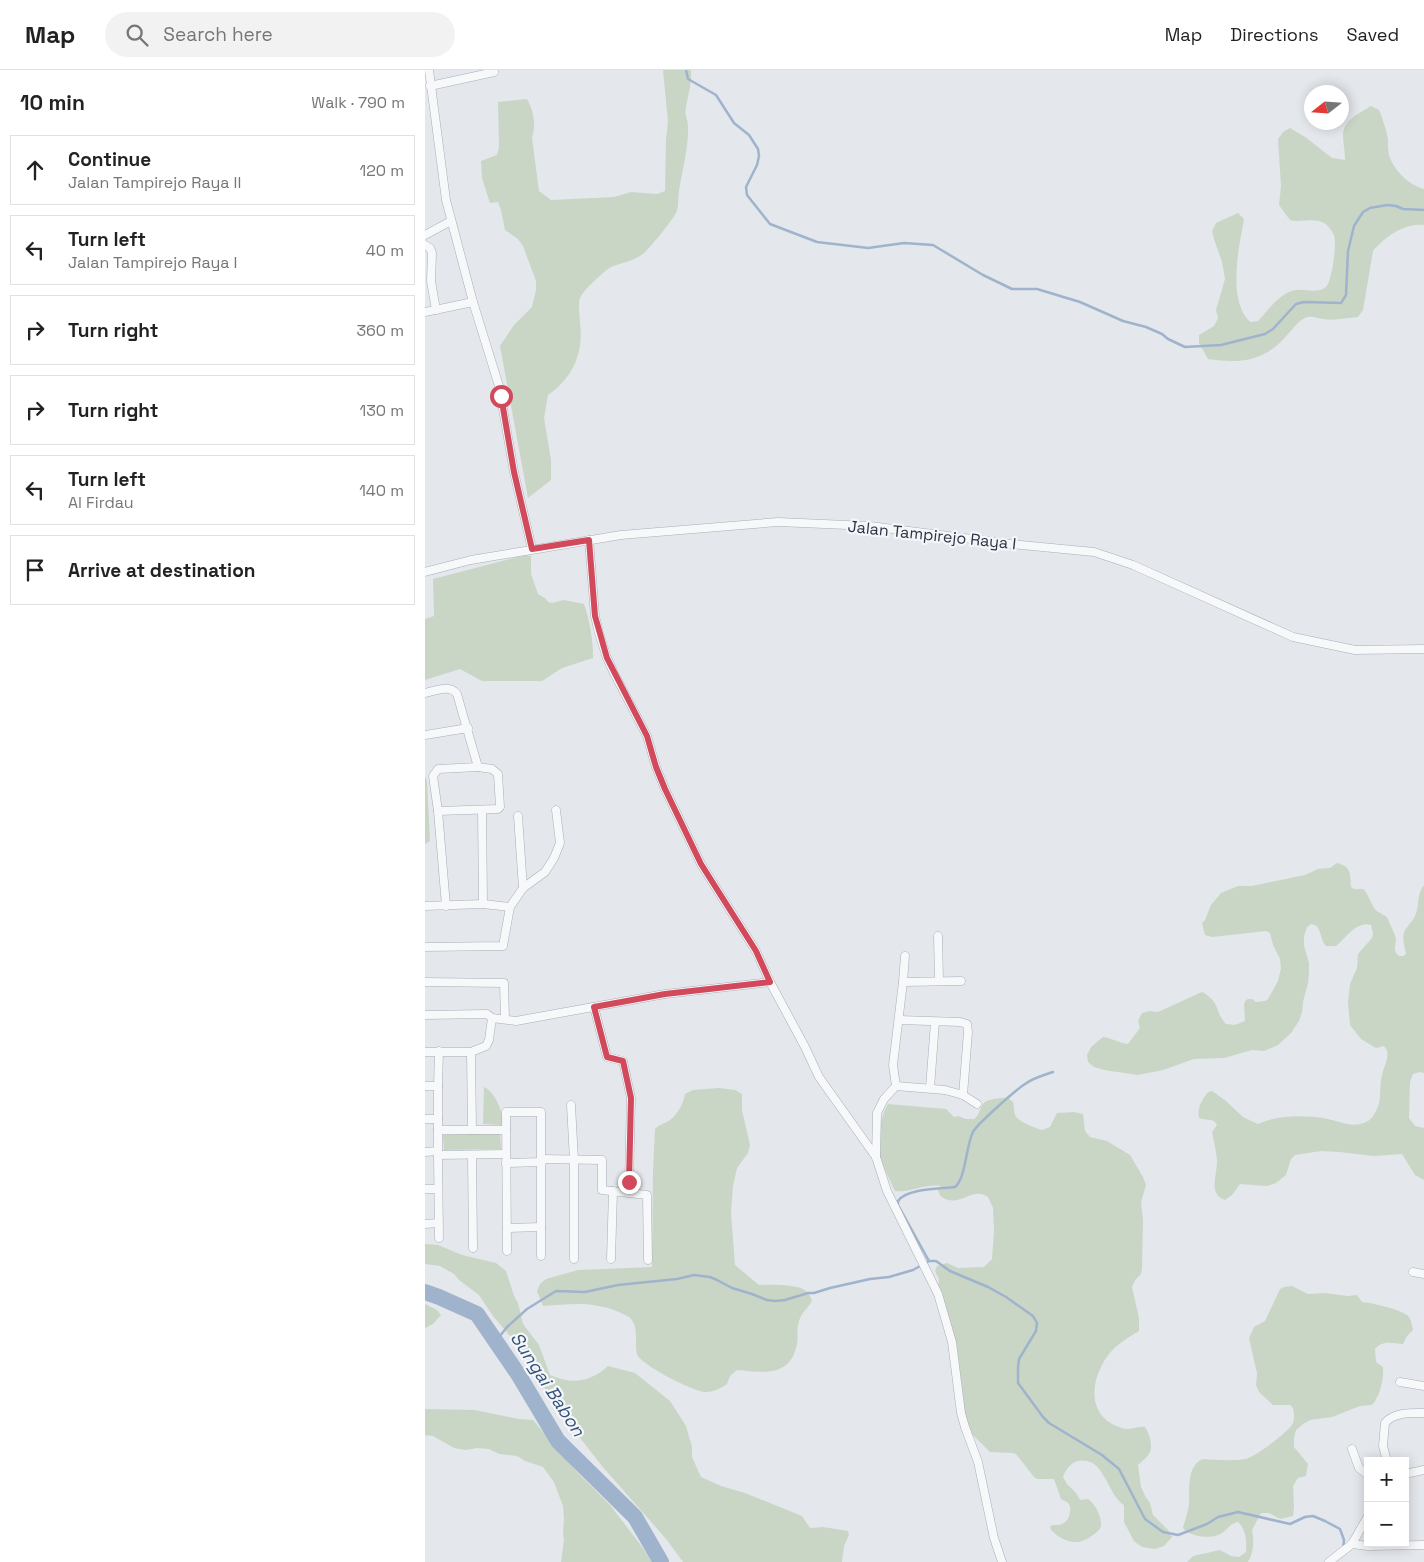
<!DOCTYPE html>
<html lang="en">
<head>
<meta charset="utf-8">
<style>
	body { margin:0; font-family:"Space Grotesk",sans-serif; background:#f2f2f2; color:#222 }
	.controls { position:absolute; right:15px; bottom:15px; display:grid; overflow:hidden; border-radius:0px; box-shadow:0 2px 12px #0003 }
	.controls button { width:45px; height:45px; display:grid; place-items:center; padding:0; border:0; border-bottom:1px solid #e0e0e0; background:#fff; color:#222; font:25px sans-serif }
	.compass { position:absolute; left:879px; top:15px; width:45px; height:45px; border-radius:50%; background:#fff; box-shadow:0 2px 12px #0003; rotate:253deg }
	.stop { position:absolute; width:15px; height:15px; margin:-11px; border:4px solid #d1495b; border-radius:50%; background:#fff }
	.stop.end { background:#d1495b; border-color:#fff; box-shadow:0 1px 5px #0008 }
	.list { margin:0; padding:0; list-style:none }
	h2 { display:flex; justify-content:space-between; align-items:center; height:65px; margin:0; padding:0 20px; font-size:21px }
	h2 small { font-size:16px; font-weight:400; color:#767676 }
	.list li { display:grid; grid-template-columns:32px 1fr auto; gap:15px; align-items:center; box-sizing:border-box; height:70px; margin:0 10px 10px; padding:0 10px; border:1px solid #e0e0e0; border-radius:0px }
	.list b { display:block; font-size:19px; white-space:nowrap }
	.list p { margin:0; font-size:16px; white-space:nowrap; color:#767676 }
	.list em { font-size:16px; font-style:normal; color:#767676 }
	.icon { flex:none; width:28px; height:28px; fill:none; stroke:currentColor; stroke-width:2; stroke-linecap:round; stroke-linejoin:round }
	.map { position:relative; flex:none; width:999px; height:1492px; overflow:hidden }
	header { display:flex; align-items:center; gap:30px; box-sizing:border-box; height:70px; padding:0 25px; background:#fff; border-bottom:1px solid #e0e0e0 }
	header strong { font-size:24px }
	nav { display:flex; gap:28px; margin-inline-start:auto; font-size:18px }
	.search { width:350px; height:45px; background:#f2f2f2; display:flex; align-items:center; gap:12px; box-sizing:border-box; padding:0 18px; border-radius:28px; color:#767676; font-size:19px }
	main { display:flex }
	aside { flex:1; background:#fff }
	.map>svg:first-child { display:block }
	.green { fill:#c9d6c5 }
	.lines { fill:none; stroke-linecap:round; stroke-linejoin:round }
	.stream { stroke:#9fb4cc; stroke-width:2.5 }
	.river { stroke:#9fb4cc; stroke-width:16 }
	.street-casing { stroke:#a9aeb7; stroke-width:9 }
	.street { stroke:#f7f8fa; stroke-width:8 }
	.route { stroke:#d1495b; stroke-width:6 }
	.labels { text-anchor:middle; dominant-baseline:central; stroke-width:4.5; stroke-linejoin:round; paint-order:stroke }
	.street-label { font-size:16px; fill:#2b3445; stroke:#f4f6f9 }
	.water-label { font-size:18px; font-style:italic; fill:#34527a; stroke:#f4f6f9 }
</style>
</head>
<body>
<header>
<strong>Map</strong>
<div class="search"><svg class="icon" aria-label="search" viewBox="0 0 24 24"><circle cx="10" cy="10" r="6"/><path d="M15 15l6 6"/></svg>Search here</div>
<nav><a>Map</a><a>Directions</a><a>Saved</a></nav>
</header>
<main>
<aside>
<h2>10 min<small>Walk · 790 m</small></h2>
<ul class="list">
<li><svg class="icon" aria-label="ahead" viewBox="0 0 24 24"><path d="M12 20V5M6 11l6-6 6 6"/></svg><div><b>Continue</b><p>Jalan Tampirejo Raya II</p></div><em>120 m</em></li>
<li><svg class="icon" aria-label="left" viewBox="0 0 24 24"><path d="M17 20v-9H6M10 6l-5 5 5 5"/></svg><div><b>Turn left</b><p>Jalan Tampirejo Raya I</p></div><em>40 m</em></li>
<li><svg class="icon" aria-label="right" viewBox="0 0 24 24"><path d="M7 20v-9h11M14 6l5 5-5 5"/></svg><div><b>Turn right</b></div><em>360 m</em></li>
<li><svg class="icon" aria-label="right" viewBox="0 0 24 24"><path d="M7 20v-9h11M14 6l5 5-5 5"/></svg><div><b>Turn right</b></div><em>130 m</em></li>
<li><svg class="icon" aria-label="left" viewBox="0 0 24 24"><path d="M17 20v-9H6M10 6l-5 5 5 5"/></svg><div><b>Turn left</b><p>Al Firdau</p></div><em>140 m</em></li>
<li><svg class="icon" aria-label="arrive" viewBox="0 0 24 24"><path d="M6 21V4h12l-3 4 3 4H6"/></svg><div><b>Arrive at destination</b></div></li>
</ul>
</aside>
<div class="map">
<svg width="999" height="1492" viewBox="0 0 999 1492">
	<rect width="100%" height="100%" fill="#e4e7ec"/>
	<g class="green">
		<path d="M238,0H266C267,13 263,25 261,37C259,44 263,50 263,56C264,76 257,101 254,121C253,127 254,137 251,143C248,150 223,180 218,184C208,191 196,193 186,197C180,200 159,220 156,226C152,233 155,245 155,253C159,282 148,308 123,325L119,348L126,390V410L103,428L75,276L89,255L107,237L111,220V211L98,176L93,169L80,160L76,140L73,132L65,133L57,108L56,91L72,85L74,77L73,32L102,29C109,41 111,54 107,68L114,121L126,130L189,127L206,122L232,124L240,121L241,70L243,51Z"/>
		<path d="M946,36L954,40C958,49 961,59 963,70C963,75 963,80 964,85C969,101 984,115 999,119V155C979,153 960,167 948,181L938,240L933,247C922,248 909,251 898,249C893,249 889,246 883,247C874,249 869,258 863,264C841,291 815,294 783,289L774,273V265L789,256L793,248L791,240L800,209L797,192L789,169L787,161L791,153L813,143L819,149C814,177 802,230 825,252L833,251C843,241 853,225 867,221C877,217 892,225 901,217C907,211 912,173 909,165C907,161 903,155 899,153C889,147 876,153 865,150L854,135L856,116L853,69L858,62L865,58L880,67L907,88L920,90C920,81 918,73 918,65C918,50 935,43 946,36Z"/>
		<path d="M100,485L106,486V504L113,524L121,529L123,532L127,533L139,530L159,534C165,552 168,569 168,588L137,598L117,611H57L35,599L0,610V549L9,546L8,509Z"/>
		<path d="M0,706L2,711L5,771L0,774Z"/>
		<path d="M912,793C927,797 925,804 926,817L929,819H938C944,824 945,833 950,839C954,844 960,844 963,849C964,852 971,867 971,868C971,875 967,880 974,886H978L981,884C980,878 977,869 979,863C981,856 987,853 990,846C995,836 991,825 999,815V1003L995,1002L988,1004L985,1012L984,1048L990,1056L999,1058V1110L990,1105L977,1084L948,1086L915,1082L896,1081L870,1085L866,1089L861,1105L851,1113L842,1116L815,1114L807,1125L800,1130C782,1124 793,1103 792,1090C791,1081 789,1071 787,1062L792,1055C788,1047 780,1051 774,1048C772,1037 777,1030 783,1022L787,1021L801,1031L818,1047L833,1054C852,1045 877,1045 898,1048C913,1050 928,1060 943,1051C947,1049 950,1043 952,1039C957,1028 954,1016 957,1005C959,995 967,984 959,976L951,978L936,969L925,955L923,932L925,914L932,898L933,884L947,868L948,864L946,855C932,850 921,868 911,876H901C895,870 897,860 890,855L886,854L882,857L879,866V876L884,893V902L883,913L878,932L877,942L874,951L866,963L853,975L839,981L827,980L799,988L769,989L738,1000L713,1005L679,1000L669,997L663,992L662,985L666,977L678,967C687,968 694,973 703,974L715,958L713,951L717,943L725,941L733,942L777,922C796,932 789,941 801,954L810,955L820,951L819,935L820,931L823,929H827L831,932L840,931L843,929L853,911L856,898L855,889L848,875L845,863L841,861L787,867L780,865L777,853L780,850L786,835L796,823L813,816H827L880,805L893,799L905,798Z"/>
		<path d="M59,1017C71,1023 78,1042 78,1055L58,1054Z"/>
		<path d="M294,1018L310,1020L317,1024V1040L325,1075L323,1083L312,1098L308,1116L306,1143L310,1195L334,1215C346,1215 375,1213 383,1223C385,1225 386,1228 387,1231C383,1238 376,1243 374,1251C371,1259 374,1269 371,1278C363,1308 336,1302 312,1300L305,1306L302,1314C296,1318 289,1322 281,1322C271,1323 214,1294 212,1284C209,1272 215,1257 204,1247C201,1245 197,1244 194,1242C167,1231 146,1234 118,1236L112,1221L115,1214L121,1209L153,1200L227,1197L228,1101L230,1059C235,1054 239,1054 245,1050C253,1044 258,1034 260,1024L268,1020Z"/>
		<path d="M582,1027L588,1032C589,1036 589,1042 590,1045C593,1052 611,1058 617,1060L625,1057L632,1043L649,1042L658,1044L660,1061L665,1067L682,1071L705,1085L718,1107L721,1115L716,1132L718,1150L717,1199L716,1204L710,1210L707,1217L714,1248V1261C702,1268 689,1276 681,1288C664,1314 663,1348 697,1358C705,1361 712,1356 720,1357C724,1363 728,1375 725,1382C723,1387 717,1391 713,1395L716,1417L720,1426L725,1433L728,1445L743,1460L747,1467L739,1476L730,1479L717,1477L709,1471L699,1452V1435C681,1424 679,1382 650,1392C644,1395 640,1401 638,1407L642,1414L651,1423L655,1430L663,1429C671,1435 677,1447 676,1457C673,1462 669,1464 664,1468C650,1476 637,1471 626,1460L625,1456C630,1454 633,1456 637,1454C644,1452 648,1438 643,1433C642,1432 638,1430 636,1429L629,1409H612L609,1407L591,1384L587,1383L565,1382L546,1363L542,1354L538,1336L536,1311L530,1269L513,1221L514,1209L510,1201L512,1196L522,1193L533,1198L559,1197L567,1189L569,1160L568,1138L563,1127C551,1119 543,1128 532,1130C524,1132 514,1128 513,1120L516,1116C500,1113 485,1123 470,1121C465,1110 459,1099 456,1088C451,1073 455,1047 463,1034L521,1039L529,1047L533,1046L541,1049H549C555,1044 554,1040 558,1034C562,1028 575,1029 582,1027Z"/>
		<path d="M75,1063L76,1079L19,1080L18,1065Z"/>
		<path d="M0,1174L13,1175L37,1185L71,1193L81,1201L89,1226L93,1233L98,1254L114,1275L125,1305C148,1315 165,1312 183,1296L210,1303L245,1331L261,1356L267,1377V1387L276,1407L296,1416L320,1423L377,1446L385,1458L398,1457L423,1461L424,1465L419,1476L417,1492H258L242,1470L177,1396L131,1337L97,1280L68,1246L54,1225L34,1210L29,1204L15,1196L0,1194Z"/>
		<path d="M867,1216L883,1224L900,1223L922,1226L932,1225L937,1232C947,1233 974,1239 982,1245C986,1248 987,1255 988,1260L982,1266L978,1274C968,1273 957,1270 950,1279L951,1292L958,1297C959,1309 955,1326 947,1335L935,1336L907,1347L885,1350L878,1354L871,1360L869,1368V1377L883,1394L881,1406L873,1408L868,1416L869,1437L868,1446L855,1449L844,1443H836L827,1460C829,1471 829,1482 823,1492H762L768,1486L795,1480L806,1486L814,1487L821,1482C822,1471 821,1460 813,1452C802,1455 805,1458 797,1463C787,1470 765,1467 758,1458C760,1450 763,1442 764,1434C765,1420 761,1396 778,1389C792,1390 807,1391 821,1389C830,1387 865,1361 868,1353C870,1348 869,1343 868,1338L865,1335H848L834,1322L831,1315L832,1303L824,1268L829,1257L840,1251L855,1219L859,1217Z"/>
		<path d="M0,1234L12,1240L16,1245L8,1254L0,1258Z"/>
		<path d="M0,1339L50,1340L94,1349L108,1350L152,1402L185,1435L215,1474L227,1492H136L139,1470L138,1462L139,1449L138,1436L129,1412L118,1397L100,1391L92,1386L74,1384L64,1379L52,1378L41,1380L29,1378L8,1366L0,1365Z"/>
	</g>
	<g class="lines">
		<g class="stream">
			<path d="M261,0L263,9L291,25L309,53L324,65L333,79L334,86L332,95L321,117L322,125L345,154L392,172L443,178L479,173L508,175L558,205L587,219H612L655,232L698,251L721,257L737,264L743,269L760,277L796,275L840,264L848,259L871,234L879,232L916,233L921,225L923,181L929,156L938,142L945,138L962,135L971,136L978,139L999,140"/>
			<path d="M504,1191L473,1135V1131C481,1118 516,1119 530,1117C541,1108 541,1075 548,1062C551,1055 592,1019 600,1014C608,1008 619,1005 628,1002"/>
			<path d="M71,1271L82,1257L102,1239L131,1221L160,1222L193,1215L252,1209L269,1205L285,1207L292,1210L307,1218L327,1224L342,1230L350,1231L360,1230L383,1223H389L405,1218L445,1209L464,1207L488,1200L504,1191H511L525,1201L563,1217L581,1227L608,1246L612,1253L611,1261L594,1289L593,1297V1313L618,1347L624,1353L677,1385L694,1399L720,1449L738,1462L753,1465L782,1454L793,1447L813,1442L865,1454L880,1447L888,1446L900,1451L915,1459L919,1470L918,1479"/>
		</g>
		<path class="river" d="M0,1222L14,1227L52,1244L93,1304L133,1371L210,1447L236,1492"/>
		<defs>
			<g id="street">
				<path d="M4,0L21,130L48,232L74,316L89,402L107,479"/>
				<path d="M5,16L69,2"/>
				<path d="M0,165L26,151"/>
				<path d="M0,175L5,178L7,183L6,211L11,240"/>
				<path d="M0,242L48,232"/>
				<path d="M164,470L170,546L174,563L182,588L189,603L222,666L231,697L240,719L276,794L331,881L345,912L380,977L394,1007L451,1087L462,1121L513,1224L527,1272L536,1343L540,1357L553,1392L569,1468L577,1492"/>
				<path d="M0,502L46,490L196,465L353,452L445,456L586,474L669,482L708,495L868,567L930,580L999,579"/>
				<path d="M0,623C10,621 25,614 32,624L53,697L67,699L73,704L75,737L73,739L13,741"/>
				<path d="M0,665L43,658"/>
				<path d="M57,740L58,834"/>
				<path d="M93,746L98,818"/>
				<path d="M0,836L58,834L85,837"/>
				<path d="M21,836L13,741L8,706L13,699L53,697"/>
				<path d="M513,866L514,911"/>
				<path d="M0,877L78,876L85,837L98,818L120,802L129,788L135,773L131,740"/>
				<path d="M0,912L79,913L80,949"/>
				<path d="M478,912L536,911"/>
				<path d="M169,937L182,987L198,991L206,1028L204,1112"/>
				<path d="M0,945L62,944L67,948L91,951L240,924L345,912"/>
				<path d="M474,950L535,952L542,954L543,962L538,1025"/>
				<path d="M0,982H46L61,976L64,970L67,948"/>
				<path d="M46,982L47,1060"/>
				<path d="M0,1016H13L14,981"/>
				<path d="M471,1016L520,1020L538,1025L552,1034"/>
				<path d="M505,1018L510,952"/>
				<path d="M146,1035L149,1090V1189"/>
				<path d="M0,1049H13"/>
				<path d="M13,1060H81"/>
				<path d="M0,1082L13,1081"/>
				<path d="M13,1085V1016"/>
				<path d="M47,1085L48,1178"/>
				<path d="M451,1087L452,1043L459,1029L471,1016L468,995L478,912L480,886"/>
				<path d="M117,1089L177,1090V1120L222,1125L223,1190"/>
				<path d="M81,1093L117,1092"/>
				<path d="M0,1119H13"/>
				<path d="M0,1154L13,1153"/>
				<path d="M82,1158L116,1157V1186"/>
				<path d="M14,1168L13,1085L81,1084"/>
				<path d="M82,1181L81,1042H116V1157"/>
				<path d="M186,1189L188,1121"/>
				<path d="M988,1202L999,1204"/>
				<path d="M975,1312L999,1316"/>
				<path d="M927,1379L934,1398L943,1405"/>
				<path d="M962,1391L958,1376L960,1353C969,1342 986,1343 999,1343"/>
				<path d="M980,1404L999,1400"/>
				<path d="M927,1474L943,1476L999,1475"/>
				<path d="M904,1492L927,1474L943,1446"/>
			</g>
		</defs>
		<use href="#street" class="street-casing"/>
		<use href="#street" class="street"/>
	</g>
	<g class="lines">
		<path class="route" d="M76,326L89,402L107,479L164,470L170,546L182,588L222,666L231,697L240,719L276,794L331,881L345,912L240,924L169,937L182,987L198,991L206,1028L204,1112"/>
	</g>
	<g class="labels">
		<g class="street-label">
			<text transform="translate(507 465) rotate(6)">Jalan Tampirejo Raya I</text>
		</g>
		<g class="water-label">
			<text transform="translate(123 1314) rotate(57)">Sungai Babon</text>
		</g>
	</g>
</svg>
<div class="controls">
<button>+</button>
<button>−</button>
</div>
<svg class="compass" viewBox="-18 -18 36 36"><path d="M0-13l5 13h-10z" fill="#e53935"/><path d="M0 13l5-13h-10z" fill="#767676"/></svg>
<div class="stop" style="left:76px;top:326px"></div>
<div class="stop end" style="left:204px;top:1112px"></div>
</div>
</main>
</body>
</html>
